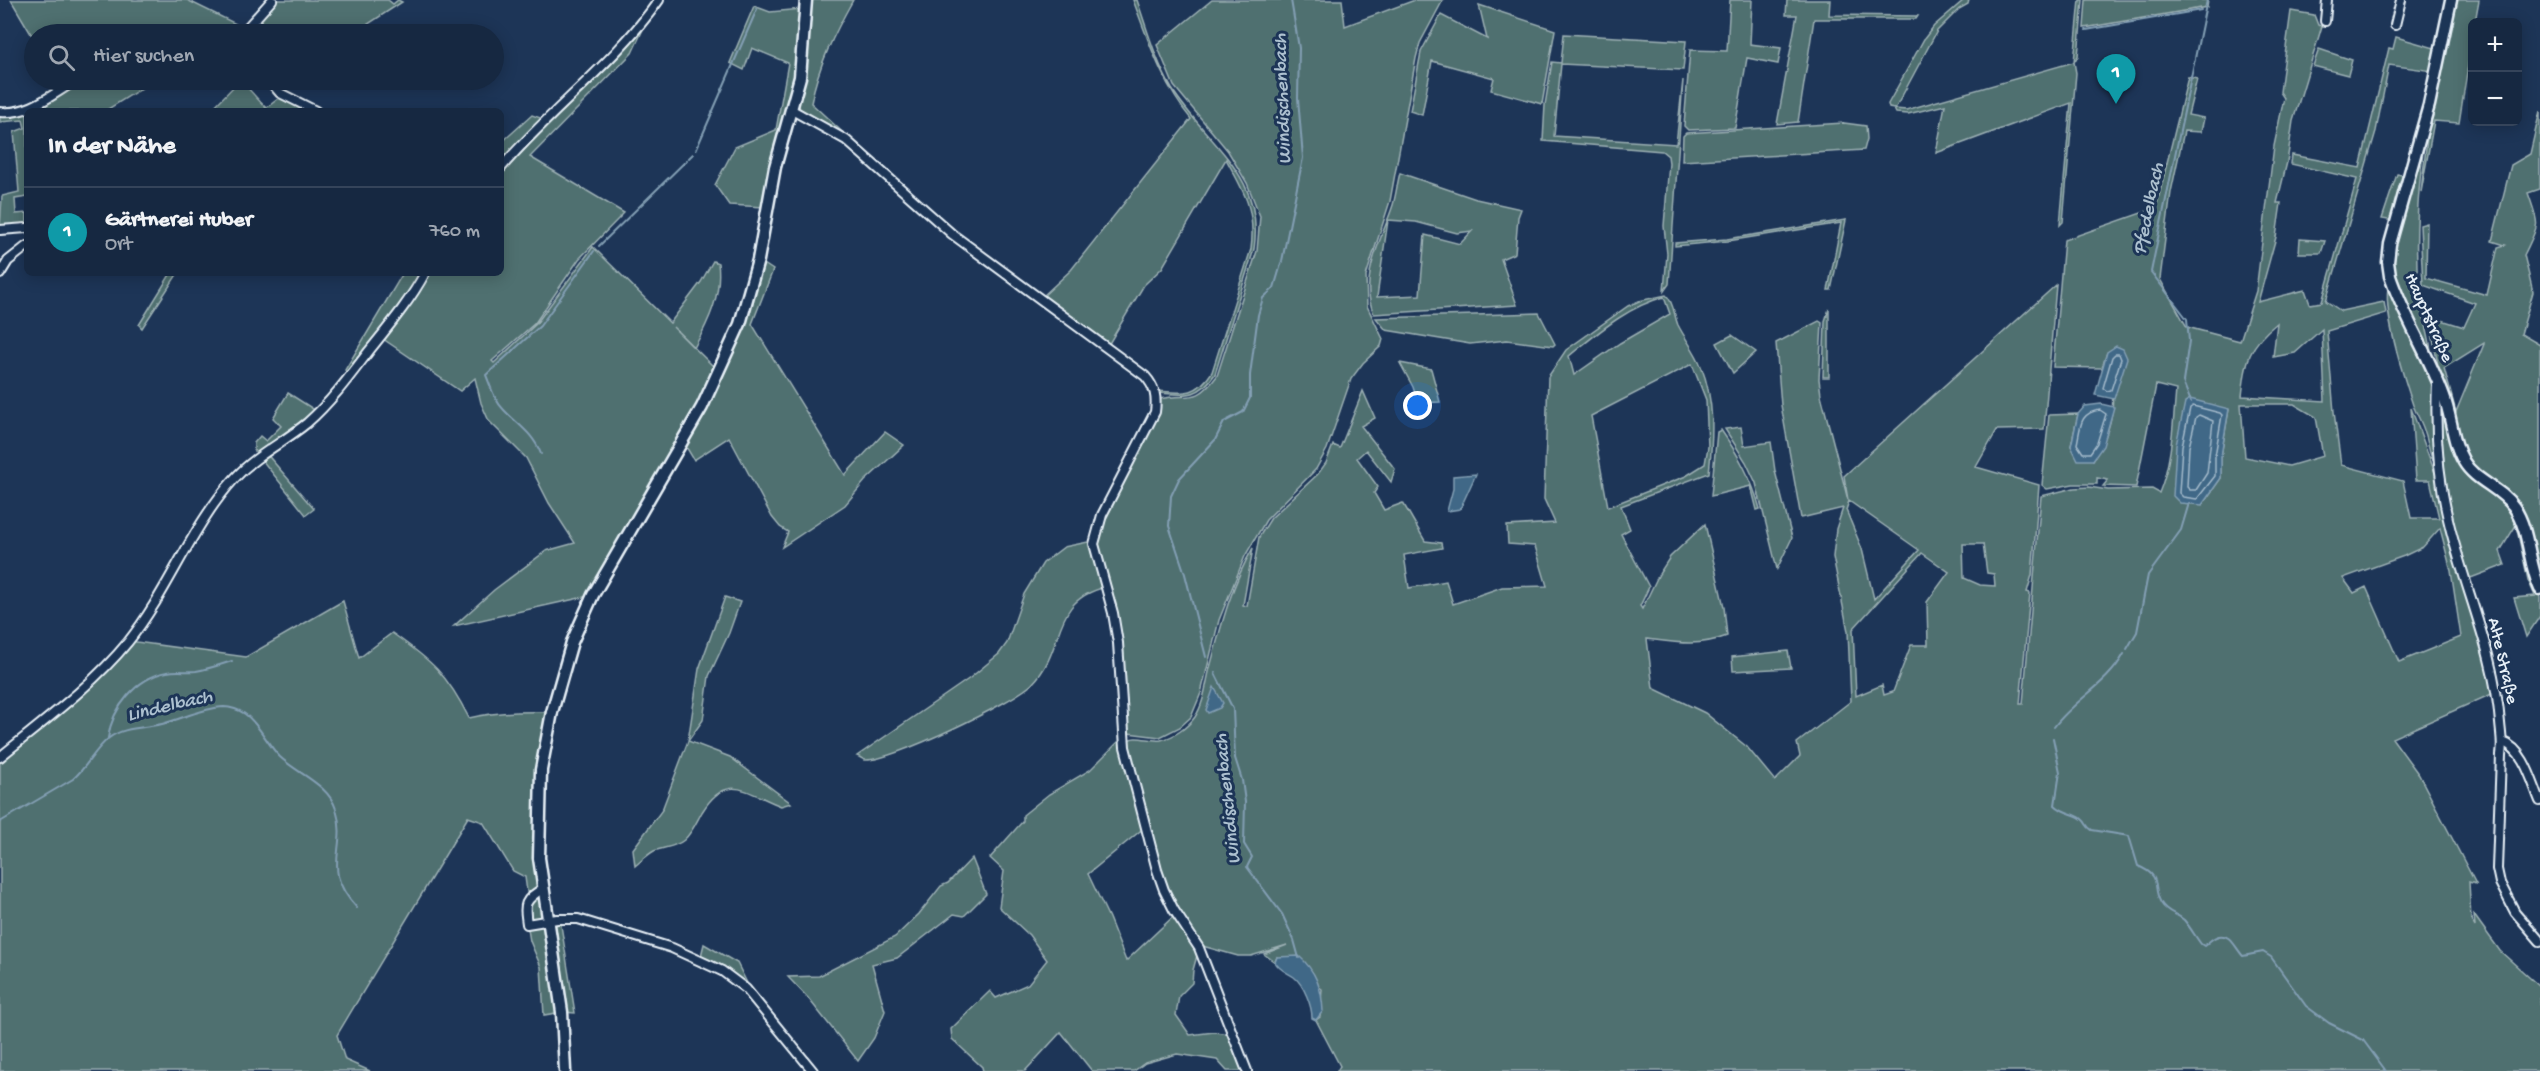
<!DOCTYPE html>
<html lang="de">
<head>
<meta charset="utf-8">
<style>
	body { margin:0; font-family:"Gochi Hand",sans-serif; background:#23344c; color:#f1f3f6 }
	.controls { position:absolute; right:18px; top:18px; display:grid; overflow:hidden; border-radius:9px; box-shadow:0 3px 15px #0003 }
	.controls button { width:54px; height:54px; display:grid; place-items:center; padding:0; border:0; border-bottom:2px solid #35445a; background:#162841; color:#f1f3f6; font:30px sans-serif }
	.you { position:absolute; left:1418px; top:406px; width:21px; height:21px; margin:-15px; border:4px solid #fff; border-radius:50%; background:#1a73e8; box-shadow:0 0 0 9px #1a73e833 }
	.badge { display:grid; place-items:center; width:39px; height:39px; border-radius:50%; background:#95b2f1; color:#fff; font-size:20px; font-weight:700 }
	.pin { position:absolute; translate:-50% -50px; filter:drop-shadow(0 2px 3px #0008) }
	.pin::after { content:''; position:absolute; top:32px; width:21px; height:18px; background:inherit; clip-path:polygon(0 0,100% 0,50% 100%) }
	.list { margin:0; padding:0; list-style:none }
	h2 { display:flex; justify-content:space-between; align-items:center; height:78px; margin:0; padding:0 24px; font-size:26px }
	h2 small { font-size:20px; font-weight:400; color:#9ea6b1 }
	.list li { display:grid; grid-template-columns:39px 1fr auto; gap:18px; align-items:center; box-sizing:border-box; height:90px; padding:0 24px; border-top:2px solid #35445a }
	.list b { display:block; font-size:22px; white-space:nowrap }
	.list p { margin:0; font-size:20px; white-space:nowrap; color:#9ea6b1 }
	.list em { font-size:20px; font-style:normal; color:#9ea6b1 }
	.icon { flex:none; width:33px; height:33px; fill:none; stroke:currentColor; stroke-width:2; stroke-linecap:round; stroke-linejoin:round }
	.map { position:relative; flex:none; width:2540px; height:1071px; overflow:hidden }
	.search { position:absolute; background:#162841; box-shadow:0 3px 15px #0003; left:24px; top:24px; width:480px; height:66px; display:flex; align-items:center; gap:15px; box-sizing:border-box; padding:0 21px; border-radius:33px; color:#9ea6b1; font-size:22px }
	.panel { position:absolute; background:#162841; box-shadow:0 3px 15px #0003; left:24px; top:108px; width:480px; height:168px; border-radius:9px }
	.map>svg:first-child { display:block }
	.green { fill:#4f6f6f; stroke:#9cb0b4; stroke-width:1.5; fill-rule:evenodd }
	.water { fill:#3f6887; stroke:#839fb4; stroke-width:1.5 }
	.lines { fill:none; stroke-linecap:round; stroke-linejoin:round }
	.shore { stroke:#a4bacb; stroke-width:1.5 }
	.stream { stroke:#839fb4; stroke-width:2 }
	.minor-casing { stroke:#e8f1f8; stroke-width:12 }
	.secondary-casing { stroke:#e8f1f8; stroke-width:15 }
	.minor { stroke:#1d3557; stroke-width:8 }
	.secondary { stroke:#1d3557; stroke-width:10 }
	.labels { text-anchor:middle; dominant-baseline:central; stroke-width:6; stroke-linejoin:round; paint-order:stroke }
	.street-label { font-size:18px; fill:#e8f1f8; stroke:#1d3557 }
	.water-label { font-size:20px; font-style:italic; fill:#adc1d0; stroke:#1d3557 }
</style>
</head>
<body>
<div class="map">
<svg width="2540" height="1071" viewBox="0 0 2540 1071">
	<rect width="100%" height="100%" fill="#1d3557"/>
	<filter id="ink" filterUnits="userSpaceOnUse"><feTurbulence type="fractalNoise" baseFrequency=".0167" numOctaves="2"/><feDisplacementMap in="SourceGraphic" scale="12" xChannelSelector="R" yChannelSelector="G"/><feConvolveMatrix kernelMatrix="1 2 1 2 8 2 1 2 1" color-interpolation-filters="sRGB"/></filter>
	<g filter="url(#ink)">
		<g class="green">
			<path d="M11,0H187L236,24L238,29L220,34H34V39Z"/>
			<path d="M275,0H388L393,4L398,0L402,2L353,34H252L251,29Z"/>
			<path d="M809,0H853C835,32 818,66 811,103L905,190L848,139L800,109L798,103Z"/>
			<path d="M1133,0H1137C1147,29 1156,62 1172,89C1207,145 1265,174 1254,249L1215,374C1198,399 1185,395 1158,393L1156,391C1183,393 1196,397 1212,372L1251,249C1256,211 1244,191 1226,159L1162,268L1144,285L1107,347L1041,298L1071,270L1191,119C1162,84 1149,42 1133,0Z"/>
			<path d="M1212,0H1342L1345,26L1415,0H1443L1420,43L1416,58L1390,201L1366,276L1367,306L1383,339L1381,346L1363,363L1351,379L1327,449L1316,469L1266,520L1245,556L1219,620L1201,693L1191,717L1180,727L1160,737L1128,733L1124,730L1121,657L1097,547L1104,516L1160,399C1189,392 1195,406 1217,376L1257,251L1260,216L1247,183L1228,151L1174,86L1157,45Z"/>
			<path d="M1730,0H1752L1750,44L1781,48L1778,64L1747,58L1735,128L1688,130L1684,126L1690,50L1727,51Z"/>
			<path d="M1787,0H1830L1829,15L1918,16L1916,19H1814L1798,122L1777,124L1797,15H1786Z"/>
			<path d="M1964,0H1969L1968,4L1959,9L1937,31L1895,109L1906,110L2074,62L2080,0H2083L2078,56L2074,62L2076,73L2063,222L2060,225L2071,103L1936,153L1945,105L1908,114L1896,113L1894,109L1889,108L1888,104L1924,39L1934,26Z"/>
			<path d="M2086,0H2208L2207,7L2084,28Z"/>
			<path d="M2454,0H2479L2475,22H2472V40L2459,123L2434,121L2421,192L2430,112Z"/>
			<path d="M1479,5L1555,30L1542,104L1491,90L1494,78L1432,61L1422,115L1410,111L1421,52L1441,15L1487,39Z"/>
			<path d="M754,6L770,12L802,9L797,77L764,207L729,205L715,185L735,147L776,130L788,63L752,48L744,70L730,63Z"/>
			<path d="M653,8L632,53L530,157L624,213L579,259L535,323L492,361L494,363L536,324L593,247L670,323L701,282L713,261L718,263C722,294 709,321 694,348L673,327L717,370L593,595L454,626L494,590L546,551L575,543L549,503L526,458L489,421L481,403L475,378L460,391L380,337L351,374L345,370L403,273H501V143L532,115L546,120Z"/>
			<path d="M2291,11L2314,15L2318,25L2322,26L2293,121L2287,162L2277,203H2281L2276,237L2258,302L2305,290L2310,304L2322,302L2357,179L2291,164L2292,155L2360,168L2389,48L2393,49L2396,37L2438,49L2433,71L2389,65L2376,131L2326,301L2341,311L2384,302L2386,313L2327,331L2334,412L2341,465L2403,481L2411,518H2439L2430,480H2416L2411,408L2438,481L2494,693L2392,738L2419,775L2476,884L2469,882L2471,919L2475,927L2474,915L2500,951L2540,987V1071H1337L1340,1066L1316,1020L1320,1017L1322,989L1277,957L1275,962L1264,954L1287,945L1251,956H1238L1199,945L1165,889L1126,742C1134,733 1150,742 1161,740C1174,737 1187,728 1195,717C1205,702 1206,681 1211,664C1221,626 1232,583 1253,548L1243,605L1247,606L1259,537L1271,518L1318,474L1326,463L1333,445L1340,448L1363,391L1375,418L1361,426L1395,469L1391,482L1366,450L1357,458L1378,487L1374,493L1384,510L1403,503L1425,541L1441,543L1442,548L1404,555L1409,588L1446,581L1453,604L1502,587L1547,586L1535,546L1508,544L1507,526L1555,523L1544,499L1548,377L1566,350L1628,306L1639,301L1666,295C1674,302 1674,316 1678,325C1685,339 1696,352 1701,366C1715,401 1713,436 1709,473L1621,506L1630,529L1621,534L1649,587L1640,606L1642,609L1659,574L1670,557L1705,524L1724,607L1727,636C1697,647 1678,643 1647,639L1653,688L1705,713L1747,747L1775,781L1800,756L1797,743L1851,701L1848,631L1833,557L1836,529L1843,508L1801,518L1781,405L1776,343L1819,321L1822,323L1819,379L1821,395L1848,500L1844,476L2056,285L2044,429L1997,430L1976,467L2039,485L2032,575L2027,592L2030,593L2020,704H2023L2041,496L2074,488L2089,487L2108,490L2152,489L2159,493C2172,462 2173,424 2176,390L2156,385L2136,487L2103,486L2108,480L2097,478V484H2073L2047,489L2042,485L2049,415L2078,414L2071,446L2093,460C2119,419 2114,397 2107,352L2102,368L2053,367L2064,240L2156,208L2188,77L2197,79L2188,115L2204,118L2201,132L2184,131L2171,192L2160,279L2187,327L2240,341L2256,291L2274,146L2284,98L2280,92ZM1664,297L1670,314L1620,343L1574,375L1569,356C1599,332 1627,307 1664,297ZM2277,323L2273,357L2295,353L2322,329L2325,401L2242,396C2246,361 2248,346 2277,323ZM1692,364L1706,400L1708,447L1705,464L1686,476L1608,507L1591,416ZM2241,404H2294L2316,417L2323,456L2289,466L2245,457ZM2229,409L2221,456V478L2202,505ZM1849,501L1919,550L1874,599L1862,549L1846,510ZM2440,528L2451,571L2461,637L2399,662L2366,587L2354,593L2343,578L2404,556L2423,547ZM1963,544H1983L1987,573L1994,574L1995,586L1980,585L1964,578ZM1922,553L1949,572L1927,602L1928,645H1911L1893,692L1884,695L1882,685L1856,696L1853,629Z"/>
			<path d="M1564,34L1686,41L1683,70L1561,64L1554,136L1676,144L1683,80L1669,284L1664,291L1667,254L1664,226L1669,163L1668,156L1662,151L1543,141L1545,105L1552,62L1561,63Z"/>
			<path d="M2319,49L2352,60L2348,75L2313,66Z"/>
			<path d="M81,80H138L142,88L105,111H29Z"/>
			<path d="M240,80H250L244,84L266,108L282,96L311,111H210Z"/>
			<path d="M2540,111V189L2528,193C2540,228 2540,222 2524,255L2533,292L2521,334L2540,345V581L2524,523L2467,461L2440,376L2429,316L2464,327L2475,303L2423,285L2420,225L2427,223L2426,278L2487,295L2498,247L2505,245L2492,241L2511,165L2530,154ZM2484,343V344L2456,412L2444,368Z"/>
			<path d="M27,112V197L15,199L16,214L27,213V226L0,228L2,196L19,192L14,132L25,128L23,120L0,122V114H21Z"/>
			<path d="M1844,123L1866,126L1867,139L1864,150L1682,161L1683,136L1686,133Z"/>
			<path d="M2425,133C2419,184 2414,233 2418,284C2420,310 2431,335 2432,361L2393,276V245Z"/>
			<path d="M1400,173L1476,199L1521,209L1518,217L1515,253L1501,259L1517,305L1374,314C1358,278 1382,239 1393,205C1396,195 1397,184 1400,173ZM1388,220L1416,222L1457,233L1472,231L1460,244L1425,235L1420,295L1377,297Z"/>
			<path d="M2397,174L2407,176L2394,221L2382,219Z"/>
			<path d="M1846,220L1831,290H1828L1841,223L1728,241L1675,246V243L1727,239Z"/>
			<path d="M2300,239L2325,241L2321,253H2299Z"/>
			<path d="M758,260L773,270L752,324L845,475L885,432L904,445L865,481L845,505L782,547L788,532L780,527L772,517L729,437L694,460L682,440L722,367Z"/>
			<path d="M171,273H178L142,328L139,325Z"/>
			<path d="M2389,283L2436,382L2433,394L2436,464C2428,455 2429,441 2424,430C2421,421 2416,413 2413,405C2404,378 2381,309 2389,283Z"/>
			<path d="M1829,309V377H1823L1825,321Z"/>
			<path d="M1539,313L1555,344L1553,346L1507,340L1470,344L1386,330L1376,318Z"/>
			<path d="M1732,335L1756,352L1733,373L1717,343Z"/>
			<path d="M1400,363L1431,369L1440,402L1418,403L1413,387Z"/>
			<path d="M288,393L318,412L265,452L314,509L306,515L254,450V443L260,436L266,441L281,426L273,418Z"/>
			<path d="M2438,396H2441L2455,452L2502,498L2519,522L2540,595V616L2526,637L2514,598L2535,596L2528,580L2516,525L2500,551L2505,565L2468,579L2456,539L2441,469Z"/>
			<path d="M1741,427L1744,446L1771,442L1775,471L1792,538L1777,569L1756,483L1746,462L1725,429Z"/>
			<path d="M1721,430C1739,456 1752,479 1760,509L1757,510L1751,486L1711,496L1717,432Z"/>
			<path d="M1088,542L1094,544L1106,587C1048,601 1068,647 1032,684C1014,702 890,762 865,760C862,759 860,757 857,756L970,678L999,654L1007,643L1024,594L1043,563L1064,547Z"/>
			<path d="M725,597L740,602L729,633L709,676L703,720L688,741L730,757L791,803L781,806C747,793 727,771 702,812C697,821 692,833 684,840C676,847 664,847 654,851C647,855 641,861 635,866L633,849L662,810L688,741L699,669Z"/>
			<path d="M343,601L359,658L392,633C432,661 447,674 469,718C494,712 524,711 552,712L538,819L547,920L560,919L575,1013L562,1012L544,1015L541,967L530,941L525,911L528,899L525,877L513,871L483,822L468,817L337,1035L345,1060L370,1071H0V757L43,722L129,641L246,657Z"/>
			<path d="M1788,651L1791,668L1733,671L1732,657Z"/>
			<path d="M1118,742L1122,743L1145,827L1088,874L1109,918L1126,961L1175,915L1198,952L1193,970L1192,983L1179,996L1176,1015L1190,1035L1214,1032L1230,1034L1246,1071H1227L1217,1060L1177,1054L1145,1063L1134,1071H1092L1061,1032L1025,1071H983L982,1067L952,1039L951,1029L990,991L996,998L1028,984L1047,960L1029,935L999,907L1004,871L990,858L1023,821V815L1049,794L1090,770Z"/>
			<path d="M972,858L986,894L964,916L954,914L897,958L872,964L885,1011L874,1038L858,1061L808,998L788,977L819,976L895,937L919,914L941,886L948,883Z"/>
			<path d="M704,944L737,963L757,1003L746,989L700,960Z"/>
		</g>
		<g class="water">
			<path d="M2116,346L2123,349L2127,358L2114,399L2095,395L2107,352Z"/>
			<path d="M2190,399L2229,409L2221,456V478L2202,505L2180,503L2173,496L2176,445L2185,402Z"/>
			<path d="M2101,404L2114,407L2103,446L2093,460H2078L2071,446L2078,414L2085,406Z"/>
			<path d="M1476,474L1460,509L1447,511L1453,489V476Z"/>
			<path d="M1214,687L1223,703L1220,708L1208,713L1206,710Z"/>
			<path d="M1299,956C1316,971 1322,989 1323,1011L1316,1020L1312,1018C1312,1006 1304,985 1294,977C1287,972 1279,970 1275,962L1277,957Z"/>
		</g>
		<g class="lines">
			<g class="shore">
				<path d="M2115,354H2119L2121,359L2111,390L2107,391L2103,388L2112,357Z"/>
				<path d="M2193,406L2220,413L2222,415L2215,456V476L2197,499L2183,497L2179,493L2182,446L2190,408Z"/>
				<path d="M2100,410L2106,414L2097,443L2090,453H2083L2077,444C2081,426 2079,413 2100,410Z"/>
				<path d="M2199,415L2213,421L2207,473L2196,490H2190L2187,487L2189,447L2196,417Z"/>
			</g>
			<g class="stream">
				<path d="M2086,30L2201,10"/>
				<path d="M696,150L757,9"/>
				<path d="M599,246L693,154"/>
				<path d="M2191,402L2183,382L2189,341L2187,319L2151,272L2207,0"/>
				<path d="M541,454C533,433 518,425 504,410C494,400 491,387 486,375L540,326L594,251"/>
				<path d="M2127,649L2137,632L2148,575L2181,530L2189,503"/>
				<path d="M1206,657L1185,574L1169,526L1171,496L1179,479L1215,440L1224,422L1243,412L1250,398V375L1258,315L1263,298L1274,288L1282,261L1303,158L1298,98L1299,48L1291,0"/>
				<path d="M1215,673L1233,709L1235,758L1242,780L1245,802L1244,844L1252,857L1247,867L1282,914L1294,940L1299,958"/>
				<path d="M2054,727C2075,699 2107,685 2124,654"/>
				<path d="M108,738C112,708 136,678 167,672C177,670 186,672 196,671C208,669 220,665 232,661"/>
				<path d="M2053,738L2060,772L2055,805C2064,814 2075,813 2082,819C2087,823 2086,827 2092,830L2129,836L2138,866C2164,877 2151,886 2161,903C2167,913 2176,913 2184,920C2190,927 2195,936 2201,944L2204,946C2208,943 2211,939 2216,937C2230,931 2235,948 2243,956L2263,952L2271,957L2306,1006L2329,1023L2363,1040L2386,1071"/>
				<path d="M0,822L73,779C87,767 95,749 109,738C123,727 145,728 162,724C182,719 202,708 224,707C230,707 240,710 245,714C260,725 267,744 280,757C298,774 328,784 336,809C349,850 319,867 357,908"/>
			</g>
			<defs>
				<g id="minor">
					<path d="M2325,21L2327,0"/>
					<path d="M2395,25L2401,0"/>
					<path d="M231,34L246,29L272,0"/>
					<path d="M269,80L280,93L316,111"/>
					<path d="M792,110L846,140L952,234L1145,376C1155,387 1157,397 1155,412L1102,515L1094,544L1113,613L1118,643L1125,747L1157,870L1164,890L1174,910L1199,948L1247,1071"/>
					<path d="M0,112C30,115 52,94 77,80"/>
					<path d="M501,168C550,110 615,63 659,0"/>
					<path d="M0,230L27,228"/>
					<path d="M0,274L8,261L27,246"/>
					<path d="M2437,383C2435,428 2438,476 2448,519C2464,588 2495,653 2500,723C2501,735 2503,743 2501,755L2497,869L2500,883L2515,912L2540,941"/>
					<path d="M2503,742C2524,749 2532,782 2540,801"/>
					<path d="M0,757C44,721 92,686 128,642C169,591 191,526 235,478C256,455 284,442 307,423C331,402 350,376 369,351C389,326 410,301 425,273"/>
					<path d="M542,889C524,901 524,903 527,924L557,919H578L672,948L722,971L746,989L813,1071"/>
				</g>
				<g id="secondary">
					<path d="M2451,0L2429,105L2390,244L2388,262L2390,276C2404,318 2429,355 2444,397C2452,418 2452,442 2464,462C2475,481 2501,488 2514,507C2530,531 2528,563 2540,589"/>
					<path d="M565,1071L562,1012L539,858L541,770L552,712L572,642L593,595L702,407L740,324L758,260L775,167L800,77L806,0"/>
				</g>
			</defs>
			<use href="#minor" class="minor-casing"/>
			<use href="#secondary" class="secondary-casing"/>
			<use href="#minor" class="minor"/>
			<use href="#secondary" class="secondary"/>
		</g>
	</g>
	<g class="labels">
		<g class="street-label">
			<text transform="translate(2428 318) rotate(66)">Hauptstraße</text>
			<text transform="translate(2502 661) rotate(77)">Alte Straße</text>
		</g>
		<g class="water-label">
			<text transform="translate(1284 99) rotate(-92)">Windischenbach</text>
			<text transform="translate(2150 209) rotate(-78)">Pfedelbach</text>
			<text transform="translate(170 707) rotate(-13)">Lindelbach</text>
			<text transform="translate(1229 799) rotate(-96)">Windischenbach</text>
		</g>
	</g>
</svg>
<div class="controls">
<button>+</button>
<button>−</button>
</div>
<div class="you"></div>
<div class="pin badge" style="left:2116px;top:104px;background:#0f9aa8">1</div>
<div class="search"><svg class="icon" aria-label="search" viewBox="0 0 24 24"><circle cx="10" cy="10" r="6"/><path d="M15 15l6 6"/></svg>Hier suchen</div>
<section class="panel">
<h2>In der Nähe<small></small></h2>
<ul class="list">
<li><span class="badge" style="background:#0f9aa8">1</span><div><b>Gärtnerei Huber</b><p>Ort</p></div><em>760 m</em></li>
</ul>
</section>
</div>
</body>
</html>
